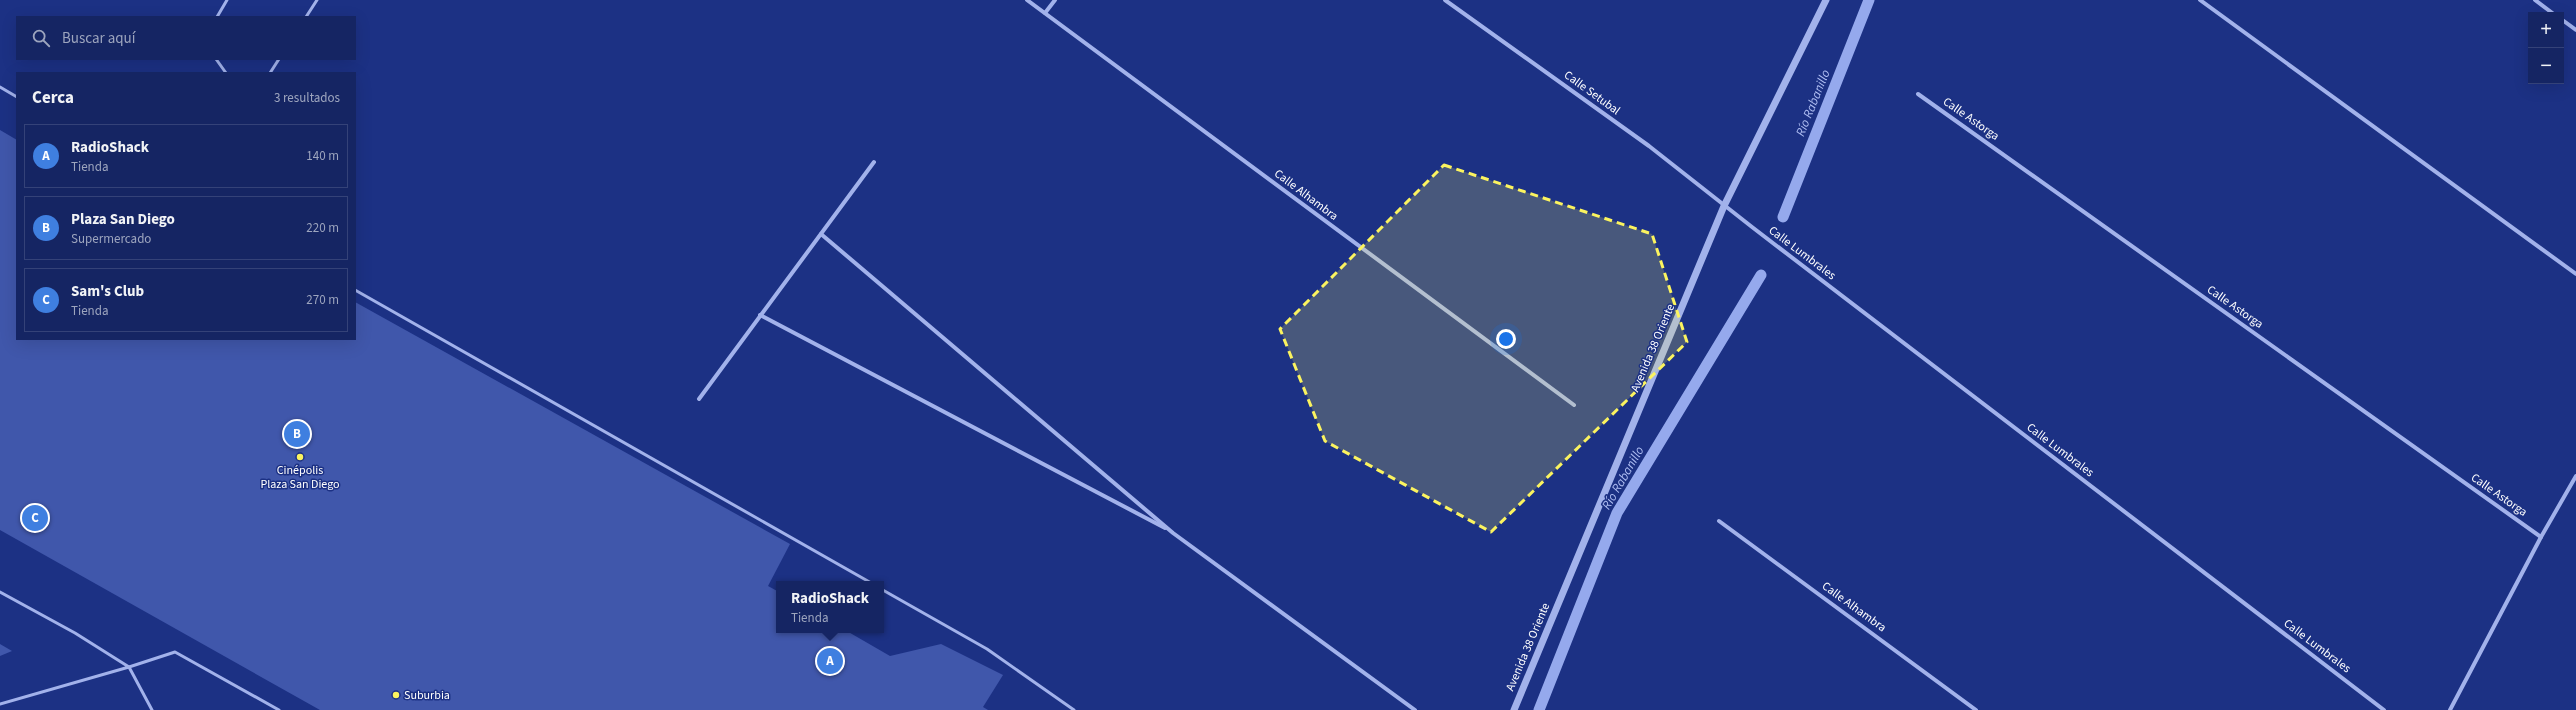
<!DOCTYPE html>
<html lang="es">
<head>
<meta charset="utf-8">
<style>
	body { margin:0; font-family:"Source Sans 3",sans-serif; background:#1e2d69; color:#f1f3f6 }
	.controls { position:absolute; right:12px; top:12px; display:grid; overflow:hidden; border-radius:0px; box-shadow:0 4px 16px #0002 }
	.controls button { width:36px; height:36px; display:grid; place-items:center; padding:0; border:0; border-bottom:1px solid #344278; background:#152563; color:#f1f3f6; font:20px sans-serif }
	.you { position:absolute; left:1506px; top:339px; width:14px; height:14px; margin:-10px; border:3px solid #fff; border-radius:50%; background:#1a73e8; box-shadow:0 0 0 6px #1a73e833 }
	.badge { display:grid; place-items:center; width:26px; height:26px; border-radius:50%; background:#8c9099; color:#fff; font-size:13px; font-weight:700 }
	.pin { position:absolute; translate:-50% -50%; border:2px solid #fff; box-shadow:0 1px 4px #0006 }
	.popup { position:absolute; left:776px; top:581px; width:108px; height:52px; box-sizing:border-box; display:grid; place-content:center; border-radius:0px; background:#152563; filter:drop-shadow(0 1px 3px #0005); font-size:13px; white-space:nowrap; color:#9da5be }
	.popup b { font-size:15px; color:#f1f3f6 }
	.popup::after { content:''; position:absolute; left:50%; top:100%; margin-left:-8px; border:8px solid transparent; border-top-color:#152563 }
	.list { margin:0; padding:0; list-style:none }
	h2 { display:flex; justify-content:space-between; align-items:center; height:52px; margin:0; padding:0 16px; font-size:17px }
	h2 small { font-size:13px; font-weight:400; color:#9da5be }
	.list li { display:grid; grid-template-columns:26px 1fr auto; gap:12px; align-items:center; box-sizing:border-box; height:64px; margin:0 8px 8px; padding:0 8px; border:1px solid #344278; border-radius:0px }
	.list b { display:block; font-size:15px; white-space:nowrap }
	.list p { margin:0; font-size:13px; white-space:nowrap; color:#9da5be }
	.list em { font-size:13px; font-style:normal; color:#9da5be }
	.icon { flex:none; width:22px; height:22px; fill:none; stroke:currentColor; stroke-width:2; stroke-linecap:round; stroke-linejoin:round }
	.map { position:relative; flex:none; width:2576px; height:710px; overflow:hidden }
	.search { position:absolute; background:#152563; box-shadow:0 4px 16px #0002; left:16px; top:16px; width:340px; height:44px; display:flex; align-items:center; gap:10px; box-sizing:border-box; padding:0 14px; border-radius:0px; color:#9da5be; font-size:15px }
	.panel { position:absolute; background:#152563; box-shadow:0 4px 16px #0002; left:16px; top:72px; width:340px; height:268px; border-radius:0px }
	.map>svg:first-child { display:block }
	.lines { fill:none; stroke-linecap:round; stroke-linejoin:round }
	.stream { stroke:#95a9ed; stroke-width:11 }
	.building { fill:#4057ab }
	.service { stroke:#a2b2eb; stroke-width:3 }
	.minor { stroke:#a2b2eb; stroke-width:4 }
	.tertiary { stroke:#a2b2eb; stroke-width:7 }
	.marked { fill:#fbf35f; fill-opacity:0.2; stroke:#fbf35f; stroke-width:3; stroke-dasharray:8 5; stroke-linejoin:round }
	.poi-dot { fill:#fbf35f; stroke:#1c3184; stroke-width:1.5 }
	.labels { text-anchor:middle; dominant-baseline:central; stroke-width:3; stroke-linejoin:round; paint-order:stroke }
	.street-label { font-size:12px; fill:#fff; stroke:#1c3184 }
	.poi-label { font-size:12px; fill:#fff; stroke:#1c3184 }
	.water-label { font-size:13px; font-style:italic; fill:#aebdf2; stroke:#1c3184 }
</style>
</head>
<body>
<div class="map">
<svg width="2576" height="710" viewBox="0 0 2576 710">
	<rect width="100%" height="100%" fill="#1c3184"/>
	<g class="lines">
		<g class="stream">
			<path d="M1783,217L1869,0"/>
			<path d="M1539,710L1617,513L1761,275"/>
		</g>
	</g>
	<g class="building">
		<path d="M0,130L17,140V339H355V302L790,544L768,586L779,592V630H845L890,656L941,644L1003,675L983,707L988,710H320L0,530Z"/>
		<path d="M0,644L12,651L0,656Z"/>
	</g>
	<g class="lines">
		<g class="service">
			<path d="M217,17L227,0"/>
			<path d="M306,17L317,0"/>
			<path d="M216,59L226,73"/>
			<path d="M270,73L279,59"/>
			<path d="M0,87L17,97"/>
			<path d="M355,290L873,584"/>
			<path d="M881,589L987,649L1074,710"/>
			<path d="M0,592L75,633L129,667L0,704"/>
			<path d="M152,710L129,667L175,652L279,710"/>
		</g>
		<g class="minor">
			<path d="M1027,0L1574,405"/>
			<path d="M1445,0L1649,146L1752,227L2384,710"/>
			<path d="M2200,0L2576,274"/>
			<path d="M2535,0L2555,15"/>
			<path d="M1045,13L1055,0"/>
			<path d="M2561,19L2576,30"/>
			<path d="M1918,94L2541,537"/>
			<path d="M821,234L1173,533L1415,710"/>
			<path d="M760,315L1165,528"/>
			<path d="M699,399L874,162"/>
			<path d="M1719,521L1976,710"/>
			<path d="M2450,710L2541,537L2576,476"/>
		</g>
		<path class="tertiary" d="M1514,710L1724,206L1826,0"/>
	</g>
	<path class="marked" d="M1444,165L1652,234L1687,342L1491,532L1325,441L1280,329Z"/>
	<g class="poi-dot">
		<circle cx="300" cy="457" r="4"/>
		<circle cx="396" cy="695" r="4"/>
	</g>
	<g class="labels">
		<g class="street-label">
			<text transform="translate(1592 93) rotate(36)">Calle Setubal</text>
			<text transform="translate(1971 119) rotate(35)">Calle Astorga</text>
			<text transform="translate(1306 195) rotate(37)">Calle Alhambra</text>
			<text transform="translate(1802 253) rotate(37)">Calle Lumbrales</text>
			<text transform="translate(2235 307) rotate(35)">Calle Astorga</text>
			<text transform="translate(1653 348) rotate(-67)">Avenida 38 Oriente</text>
			<text transform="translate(2060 450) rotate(37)">Calle Lumbrales</text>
			<text transform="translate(2499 495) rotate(35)">Calle Astorga</text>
			<text transform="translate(1854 607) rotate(36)">Calle Alhambra</text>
			<text transform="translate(2317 646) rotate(37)">Calle Lumbrales</text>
			<text transform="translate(1528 647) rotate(-67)">Avenida 38 Oriente</text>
		</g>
		<g class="poi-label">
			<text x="300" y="470">Cinépolis<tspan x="300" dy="14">Plaza San Diego</tspan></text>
			<text x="404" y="695" text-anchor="start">Suburbia</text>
		</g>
		<g class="water-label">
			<text transform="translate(1813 103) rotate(-68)">Río Rabanillo</text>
			<text transform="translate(1623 478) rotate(-60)">Río Rabanillo</text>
		</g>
	</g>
</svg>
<div class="controls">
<button>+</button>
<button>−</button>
</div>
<div class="you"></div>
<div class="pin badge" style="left:830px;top:661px;background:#3f7fe0">A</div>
<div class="popup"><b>RadioShack</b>Tienda</div>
<div class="pin badge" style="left:297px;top:434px;background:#3f7fe0">B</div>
<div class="pin badge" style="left:35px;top:518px;background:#3f7fe0">C</div>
<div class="search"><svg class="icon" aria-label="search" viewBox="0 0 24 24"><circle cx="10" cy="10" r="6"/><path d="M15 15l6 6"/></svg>Buscar aquí</div>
<section class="panel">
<h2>Cerca<small>3 resultados</small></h2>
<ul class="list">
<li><span class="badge" style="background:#3f7fe0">A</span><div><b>RadioShack</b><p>Tienda</p></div><em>140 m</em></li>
<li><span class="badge" style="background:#3f7fe0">B</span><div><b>Plaza San Diego</b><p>Supermercado</p></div><em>220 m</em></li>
<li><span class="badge" style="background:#3f7fe0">C</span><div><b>Sam's Club</b><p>Tienda</p></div><em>270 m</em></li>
</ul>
</section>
</div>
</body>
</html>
